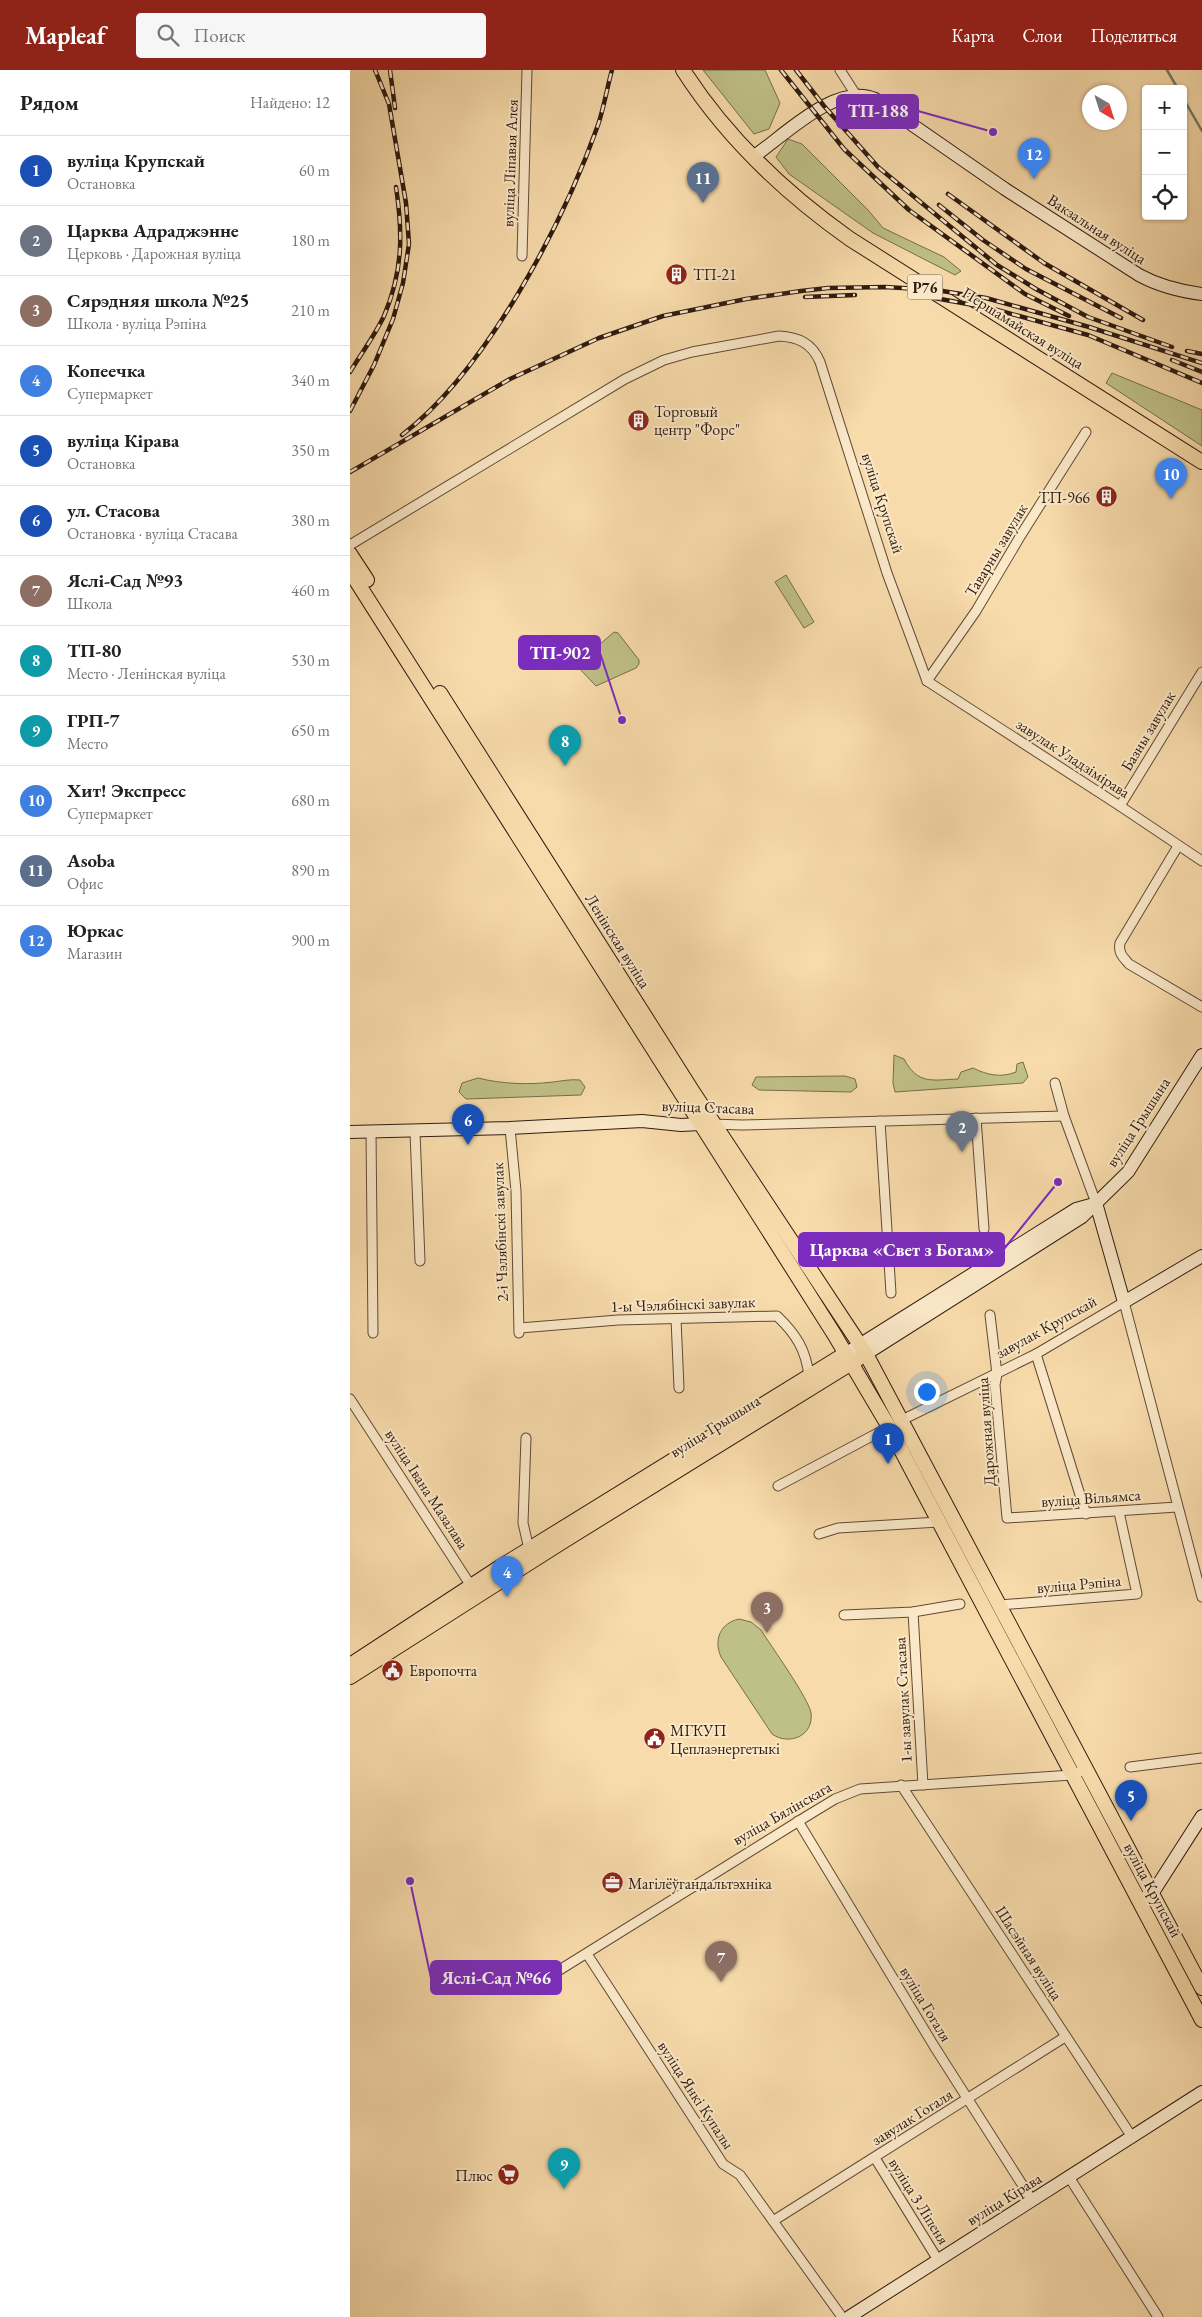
<!DOCTYPE html>
<html lang="ru">
<head>
<meta charset="utf-8">
<style>
	body { margin:0; font-family:"EB Garamond",serif; background:#f6f6f6; color:#222 }
	.controls { position:absolute; right:15px; top:15px; display:grid; overflow:hidden; border-radius:5px; box-shadow:0 1px 4px #0004 }
	.controls button { width:45px; height:45px; display:grid; place-items:center; padding:0; border:0; border-bottom:1px solid #e0e0e0; background:#fff; color:#222; font:25px sans-serif }
	.compass { position:absolute; left:732px; top:15px; width:45px; height:45px; border-radius:50%; background:#fff; box-shadow:0 1px 4px #0004; rotate:141deg }
	.you { position:absolute; left:576px; top:1321px; width:18px; height:18px; margin:-12px; border:4px solid #fff; border-radius:50%; background:#1a73e8; box-shadow:0 0 0 8px #1a73e833 }
	.badge { display:grid; place-items:center; width:32px; height:32px; border-radius:50%; background:#8f2418; color:#fff; font-size:16px; font-weight:700 }
	.pin { position:absolute; translate:-50% -41px; filter:drop-shadow(0 1px 2px #0008) }
	.pin::after { content:''; position:absolute; top:26px; width:18px; height:15px; background:inherit; clip-path:polygon(0 0,100% 0,50% 100%) }
	.list { margin:0; padding:0; list-style:none }
	h2 { display:flex; justify-content:space-between; align-items:center; height:65px; margin:0; padding:0 20px; font-size:21px }
	h2 small { font-size:16px; font-weight:400; color:#767676 }
	.list li { display:grid; grid-template-columns:32px 1fr auto; gap:15px; align-items:center; box-sizing:border-box; height:70px; padding:0 20px; border-top:1px solid #e0e0e0 }
	.list b { display:block; font-size:19px; white-space:nowrap }
	.list p { margin:0; font-size:16px; white-space:nowrap; color:#767676 }
	.list em { font-size:16px; font-style:normal; color:#767676 }
	.icon { flex:none; width:28px; height:28px; fill:none; stroke:currentColor; stroke-width:2; stroke-linecap:round; stroke-linejoin:round }
	.map { position:relative; flex:none; width:852px; height:2247px; overflow:hidden }
	header { display:flex; align-items:center; gap:30px; box-sizing:border-box; height:70px; padding:0 25px; background:#8f2418; color:#fff }
	header strong { font-size:24px }
	nav { display:flex; gap:28px; margin-inline-start:auto; font-size:18px }
	.search { width:350px; height:45px; background:#f6f6f6; display:flex; align-items:center; gap:12px; box-sizing:border-box; padding:0 18px; border-radius:5px; color:#767676; font-size:19px }
	main { display:flex }
	aside { flex:1; background:#fff }
	.map>svg:first-child { display:block }
	.green { fill:#bfc087; stroke:#766d4c }
	.lines { fill:none; stroke-linecap:round; stroke-linejoin:round }
	.stream { stroke:#727b68; stroke-width:2.5 }
	.street-casing { stroke:#604a37; stroke-width:11 }
	.secondary-casing { stroke:#2e1a10; stroke-width:14 }
	.primary-casing { stroke:#2e1a10; stroke-width:16 }
	.street { stroke:#fae8c8; stroke-width:9 }
	.secondary { stroke:#fae8c8; stroke-width:12 }
	.primary { stroke:#f8dbab; stroke-width:14 }
	.rail-casing { stroke:#2e1a10; stroke-width:4.5 }
	.rail { stroke:#fae8c8; stroke-width:2.5; stroke-dasharray:8; stroke-linecap:butt }
	.labels { text-anchor:middle; dominant-baseline:central; stroke-width:4; stroke-linejoin:round; paint-order:stroke }
	.shield { fill:#fae8c8; stroke:#6b5847; stroke-width:1 }
	.shield-label { font-size:15px; font-weight:bold; fill:#2e1a10 }
	.street-label { font-size:16px; fill:#2e1a10; stroke:#fae8c8 }
	.poi-label { font-size:16px; fill:#2e1a10; stroke:#fae8c8; text-anchor:start }
	.leader { fill:none; stroke:#7b2cbf; stroke-width:2 }
	.callout-dot { fill:#7b2cbf; stroke:#fae8c8; stroke-width:2 }
	.callout { fill:#7b2cbf; stroke:#7b2cbf; stroke-width:2 }
	.callout-label { font-size:18px; text-anchor:middle; font-weight:bold; fill:#fff }
</style>
</head>
<body>
<header>
<strong>Mapleaf</strong>
<div class="search"><svg class="icon" aria-label="search" viewBox="0 0 24 24"><circle cx="10" cy="10" r="6"/><path d="M15 15l6 6"/></svg>Поиск</div>
<nav><a>Карта</a><a>Слои</a><a>Поделиться</a></nav>
</header>
<main>
<aside>
<h2>Рядом<small>Найдено: 12</small></h2>
<ul class="list">
<li><span class="badge" style="background:#1a4fb4">1</span><div><b>вуліца Крупскай</b><p>Остановка</p></div><em>60 m</em></li>
<li><span class="badge" style="background:#6b7280">2</span><div><b>Царква Адраджэнне</b><p>Церковь · Дарожная вуліца</p></div><em>180 m</em></li>
<li><span class="badge" style="background:#8d6e63">3</span><div><b>Сярэдняя школа №25</b><p>Школа · вуліца Рэпіна</p></div><em>210 m</em></li>
<li><span class="badge" style="background:#3f7fe0">4</span><div><b>Копеечка</b><p>Супермаркет</p></div><em>340 m</em></li>
<li><span class="badge" style="background:#1a4fb4">5</span><div><b>вуліца Кірава</b><p>Остановка</p></div><em>350 m</em></li>
<li><span class="badge" style="background:#1a4fb4">6</span><div><b>ул. Стасова</b><p>Остановка · вуліца Стасава</p></div><em>380 m</em></li>
<li><span class="badge" style="background:#8d6e63">7</span><div><b>Яслі-Сад №93</b><p>Школа</p></div><em>460 m</em></li>
<li><span class="badge" style="background:#0f9aa8">8</span><div><b>ТП-80</b><p>Место · Ленінская вуліца</p></div><em>530 m</em></li>
<li><span class="badge" style="background:#0f9aa8">9</span><div><b>ГРП-7</b><p>Место</p></div><em>650 m</em></li>
<li><span class="badge" style="background:#3f7fe0">10</span><div><b>Хит! Экспресс</b><p>Супермаркет</p></div><em>680 m</em></li>
<li><span class="badge" style="background:#5c6f8a">11</span><div><b>Asoba</b><p>Офис</p></div><em>890 m</em></li>
<li><span class="badge" style="background:#3f7fe0">12</span><div><b>Юркас</b><p>Магазин</p></div><em>900 m</em></li>
</ul>
</aside>
<div class="map">
<svg width="852" height="2247" viewBox="0 0 852 2247">
	<rect width="100%" height="100%" fill="#f8dbab"/>
	<filter id="stains"><feTurbulence type="fractalNoise" baseFrequency=".004" numOctaves="4"/><feColorMatrix values="0 0 0 0 .2 0 0 0 0 .09 0 0 0 0 .02 0 0 0 .5 -.17"/></filter>
	<radialGradient id="worn" r=".72"><stop offset=".6" stop-color="#630" stop-opacity="0"/><stop offset="1" stop-color="#630" stop-opacity=".3"/></radialGradient>
	<g class="green">
		<path d="M353,0H415L430,33L419,59L404,64Z"/>
		<path d="M438,69L452,74L518,140L533,158L594,187L611,201L605,205L523,163L439,104L426,87Z"/>
		<path d="M762,303L852,340V376L756,313Z"/>
		<path d="M436,505L464,552L454,558L425,512Z"/>
		<path d="M264,562L268,563L289,590V594L286,598L246,616L226,595Z"/>
		<path d="M544,985L554,989C568,1015 582,1010 608,1009L611,1002L623,998C637,1005 651,1008 666,1002L667,994L673,992L678,1007L673,1013L545,1022L543,1013Z"/>
		<path d="M495,1006L505,1009L507,1017L501,1022L409,1020L402,1015L406,1007Z"/>
		<path d="M128,1008C152,1014 178,1015 203,1012C212,1011 220,1009 230,1010L235,1017L231,1025L116,1029L109,1022L112,1013Z"/>
		<path d="M389,1549L401,1552L411,1560C421,1576 459,1629 461,1643C464,1666 439,1676 422,1664L371,1587C363,1569 371,1553 389,1549Z"/>
	</g>
	<g class="lines">
		<g class="stream">
			<path d="M817,0L828,19"/>
			<path d="M833,28L852,61"/>
		</g>
		<defs>
			<g id="street">
				<path d="M490,0L506,25"/>
				<path d="M172,186L177,0"/>
				<path d="M0,475L275,309L314,290L342,282L429,266C448,267 462,273 470,292L537,503L577,611"/>
				<path d="M577,611L770,736L852,791"/>
				<path d="M577,611L626,541L671,465L736,362"/>
				<path d="M770,736L852,602"/>
				<path d="M828,776L770,873C768,883 773,887 779,894L852,937"/>
				<path d="M705,1013L714,1046L746,1133"/>
				<path d="M626,1048L634,1159"/>
				<path d="M530,1051L541,1223"/>
				<path d="M362,1054L392,1055L714,1046"/>
				<path d="M160,1058L166,1121L169,1263"/>
				<path d="M21,1061L23,1263"/>
				<path d="M65,1062L70,1191"/>
				<path d="M640,1245L647,1304L645,1315L657,1448L827,1437"/>
				<path d="M326,1249L329,1318"/>
				<path d="M170,1258L268,1250L427,1246C446,1264 456,1280 459,1306"/>
				<path d="M686,1284L736,1444"/>
				<path d="M0,1329L123,1519"/>
				<path d="M552,1350L686,1284L774,1232L852,1527"/>
				<path d="M176,1368L173,1453L179,1479"/>
				<path d="M428,1416L539,1357"/>
				<path d="M469,1464L488,1458L589,1452"/>
				<path d="M650,1535L787,1524L769,1442"/>
				<path d="M563,1542L573,1715"/>
				<path d="M494,1545L563,1542L610,1534"/>
				<path d="M780,1697L852,1688"/>
				<path d="M551,1715L782,2067"/>
				<path d="M448,1751L584,1976L682,2130"/>
				<path d="M237,1884L373,2094L390,2105L492,2247"/>
				<path d="M179,1919L457,1746L485,1729L510,1719L722,1705L736,1699"/>
				<path d="M525,2088L588,2190"/>
				<path d="M719,2107L808,2247"/>
				<path d="M423,2151L715,1967"/>
			</g>
			<g id="secondary">
				<path d="M403,87C434,66 486,12 525,29L655,119L789,205C809,216 829,221 852,224"/>
				<path d="M0,1062L160,1058L292,1051L331,1055L350,1054"/>
				<path d="M746,1133L774,1232L852,1186"/>
				<path d="M495,1284L726,1139L744,1134"/>
				<path d="M516,1284L732,1147L778,1102L852,985"/>
				<path d="M794,1828L802,1824L852,1746"/>
				<path d="M499,2247L852,2022"/>
			</g>
			<g id="primary">
				<path d="M333,0C376,67 435,123 500,169L852,392"/>
				<path d="M0,484L17,510"/>
				<path d="M0,501L484,1264L539,1357L852,1950"/>
				<path d="M90,623L343,1022L516,1284L852,1918"/>
				<path d="M0,1595L150,1497L495,1284"/>
				<path d="M0,1607L212,1472L508,1289"/>
			</g>
		</defs>
		<use href="#street" class="street-casing"/>
		<use href="#secondary" class="secondary-casing"/>
		<use href="#primary" class="primary-casing"/>
		<use href="#street" class="street"/>
		<use href="#secondary" class="secondary"/>
		<use href="#primary" class="primary"/>
		<defs>
			<g id="rail">
				<path d="M40,0L45,38"/>
				<path d="M431,0L494,79L559,140L675,224L719,246"/>
				<path d="M446,0L474,36L528,97L647,195L686,219L738,247L822,277"/>
				<path d="M598,124L694,193L793,250"/>
				<path d="M589,135L633,170L676,199L771,248"/>
				<path d="M568,225L640,238L738,265L852,313"/>
				<path d="M455,227L505,225"/>
				<path d="M837,281L852,284"/>
				<path d="M822,290L852,302"/>
				<path d="M0,302C11,284 25,265 34,246C53,201 53,164 46,117"/>
				<path d="M0,341L24,295L43,249L53,213L59,174L56,133L39,34L25,0"/>
				<path d="M52,365C136,301 213,154 248,55C254,37 257,18 262,0"/>
				<path d="M0,402L160,309L249,268L313,246L396,229L451,221L478,218L535,217L586,220L636,228L739,257L852,293"/>
			</g>
		</defs>
		<use href="#rail" class="rail-casing"/>
		<use href="#rail" class="rail"/>
	</g>
	<defs>
		<symbol id="building-disc" viewBox="-11 -11 22 22"><circle r="9.5" fill="#8f2418" stroke="#fae8c8"/><path d="M-4-6H4V6H1V3H-1V6H-4ZM-2.5-4.3h1.7v1.8h-1.7ZM.8-4.3h1.7v1.8H.8ZM-2.5-1h1.7V.8h-1.7ZM.8-1h1.7V.8H.8Z" fill="#fff"/></symbol>
		<symbol id="civic-disc" viewBox="-11 -11 22 22"><circle r="9.5" fill="#8f2418" stroke="#fae8c8"/><path d="M-.6-6.5H3V-4.5H.6V-3L4-1V1h2V6H-6V1h2V-1L-.6-3ZM-1.2 2.5V6h2.4V2.5Z" fill="#fff"/></symbol>
		<symbol id="office-disc" viewBox="-11 -11 22 22"><circle r="9.5" fill="#8f2418" stroke="#fae8c8"/><path d="M-6-3h4V-5.5h4V-3h4V5H-6ZM-1-4.5V-3h2v-1.5ZM-6 0V1H6V0Z" fill="#fff"/></symbol>
		<symbol id="supermarket-disc" viewBox="-11 -11 22 22"><circle r="9.5" fill="#8f2418" stroke="#fae8c8"/><path d="M-6-5.5h2.5l.6 2H6L4.5 2H-2.5L-4.4-4H-6ZM-1.5 3.2a1.3 1.3 0 1 0 .1 0ZM3 3.2a1.3 1.3 0 1 0 .1 0Z" fill="#fff"/></symbol>
	</defs>
	<g fill-rule="evenodd">
		<use href="#building-disc" x="314" y="192" width="25" height="25"/>
		<use href="#building-disc" x="276" y="338" width="25" height="25"/>
		<use href="#building-disc" x="744" y="414" width="25" height="25"/>
		<use href="#civic-disc" x="30" y="1588" width="25" height="25"/>
		<use href="#civic-disc" x="292" y="1656" width="25" height="25"/>
		<use href="#office-disc" x="250" y="1800" width="25" height="25"/>
		<use href="#supermarket-disc" x="146" y="2092" width="25" height="25"/>
	</g>
	<g class="labels">
		<rect class="shield" x="557.5" y="204.5" width="35" height="25" rx="4"/>
		<g class="shield-label">
			<text x="575" y="217">Р76</text>
		</g>
		<g class="street-label">
			<text transform="translate(160 93) rotate(-88)">вуліца Ліпавая Алея</text>
			<text transform="translate(747 159) rotate(33)">Вакзальная вуліца</text>
			<text transform="translate(673 258) rotate(32)">Першамайская вуліца</text>
			<text transform="translate(533 433) rotate(72)">вуліца Крупскай</text>
			<text transform="translate(646 480) rotate(-59)">Таварны завулак</text>
			<text transform="translate(798 661) rotate(-59)">Базны завулак</text>
			<text transform="translate(723 688) rotate(33)">завулак Уладзімірава</text>
			<text transform="translate(268 871) rotate(58)">Ленінская вуліца</text>
			<text transform="translate(358 1037) rotate(2)">вуліца Стасава</text>
			<text transform="translate(788 1052) rotate(-57)">вуліца Грышына</text>
			<text transform="translate(150 1162) rotate(-92)">2-і Чэлябінскі завулак</text>
			<text transform="translate(333 1234) rotate(-2)">1-ы Чэлябінскі завулак</text>
			<text transform="translate(696 1257) rotate(-29)">завулак Крупскай</text>
			<text transform="translate(365 1356) rotate(-32)">вуліца Грышына</text>
			<text transform="translate(636 1362) rotate(-94)">Дарожная вуліца</text>
			<text transform="translate(77 1419) rotate(57)">вуліца Iвана Мазалава</text>
			<text transform="translate(741 1428) rotate(-4)">вуліца Вільямса</text>
			<text transform="translate(729 1514) rotate(-5)">вуліца Рэпіна</text>
			<text transform="translate(553 1630) rotate(-93)">1-ы завулак Стасава</text>
			<text transform="translate(432 1743) rotate(-30)">вуліца Бялінскага</text>
			<text transform="translate(803 1820) rotate(62)">вуліца Крупскай</text>
			<text transform="translate(679 1883) rotate(57)">Шасэйная вуліца</text>
			<text transform="translate(576 1934) rotate(59)">вуліца Гогаля</text>
			<text transform="translate(346 2025) rotate(57)">вуліца Янкі Купалы</text>
			<text transform="translate(562 2047) rotate(-32)">завулак Гогаля</text>
			<text transform="translate(654 2129) rotate(-32)">вуліца Кірава</text>
			<text transform="translate(569 2131) rotate(58)">вуліца 3 Ліпеня</text>
		</g>
		<g class="poi-label">
			<text x="343" y="204">ТП-21</text>
			<text x="304" y="341">Торговый<tspan x="304" dy="18">центр "Форс"</tspan></text>
			<text x="740" y="427" text-anchor="end">ТП-966</text>
			<text x="59" y="1600">Европочта</text>
			<text x="320" y="1660">МГКУП<tspan x="320" dy="18">Цеплаэнергетыкі</tspan></text>
			<text x="278" y="1813">Магілёўгандальтэхніка</text>
			<text x="143" y="2105" text-anchor="end">Плюс</text>
		</g>
	</g>
	<path class="leader" d="M643 62L568 41M272 650L250 583M708 1112L654 1179M60 1811L81 1908"/>
	<g class="callout-dot">
		<circle cx="643" cy="62" r="5"/>
		<circle cx="272" cy="650" r="5"/>
		<circle cx="708" cy="1112" r="5"/>
		<circle cx="60" cy="1811" r="5"/>
	</g>
	<g class="callout">
		<rect x="487" y="25" width="81" height="33" rx="5"/>
		<rect x="169" y="566" width="81" height="33" rx="5"/>
		<rect x="449" y="1163" width="205" height="33" rx="5"/>
		<rect x="81" y="1891" width="130" height="33" rx="5"/>
	</g>
	<g class="callout-label">
		<text x="528" y="47">ТП-188</text>
		<text x="210" y="589">ТП-902</text>
		<text x="552" y="1186">Царква «Свет з Богам»</text>
		<text x="146" y="1914">Яслі-Сад №66</text>
	</g>
	<rect width="100%" height="100%" filter="url(#stains)"/>
	<rect width="100%" height="100%" fill="url(#worn)"/>
</svg>
<div class="controls">
<button>+</button>
<button>−</button>
<button><svg class="icon" aria-label="locate" viewBox="0 0 24 24"><circle cx="12" cy="12" r="6"/><path d="M12 2v4M12 18v4M2 12h4M18 12h4"/></svg></button>
</div>
<svg class="compass" viewBox="-18 -18 36 36"><path d="M0-13l5 13h-10z" fill="#e53935"/><path d="M0 13l5-13h-10z" fill="#767676"/></svg>
<div class="you"></div>
<div class="pin badge" style="left:538px;top:1394px;background:#1a4fb4">1</div>
<div class="pin badge" style="left:612px;top:1082px;background:#6b7280">2</div>
<div class="pin badge" style="left:417px;top:1563px;background:#8d6e63">3</div>
<div class="pin badge" style="left:157px;top:1527px;background:#3f7fe0">4</div>
<div class="pin badge" style="left:781px;top:1751px;background:#1a4fb4">5</div>
<div class="pin badge" style="left:118px;top:1075px;background:#1a4fb4">6</div>
<div class="pin badge" style="left:371px;top:1912px;background:#8d6e63">7</div>
<div class="pin badge" style="left:215px;top:696px;background:#0f9aa8">8</div>
<div class="pin badge" style="left:214px;top:2119px;background:#0f9aa8">9</div>
<div class="pin badge" style="left:821px;top:429px;background:#3f7fe0">10</div>
<div class="pin badge" style="left:353px;top:133px;background:#5c6f8a">11</div>
<div class="pin badge" style="left:684px;top:109px;background:#3f7fe0">12</div>
</div>
</main>
</body>
</html>
